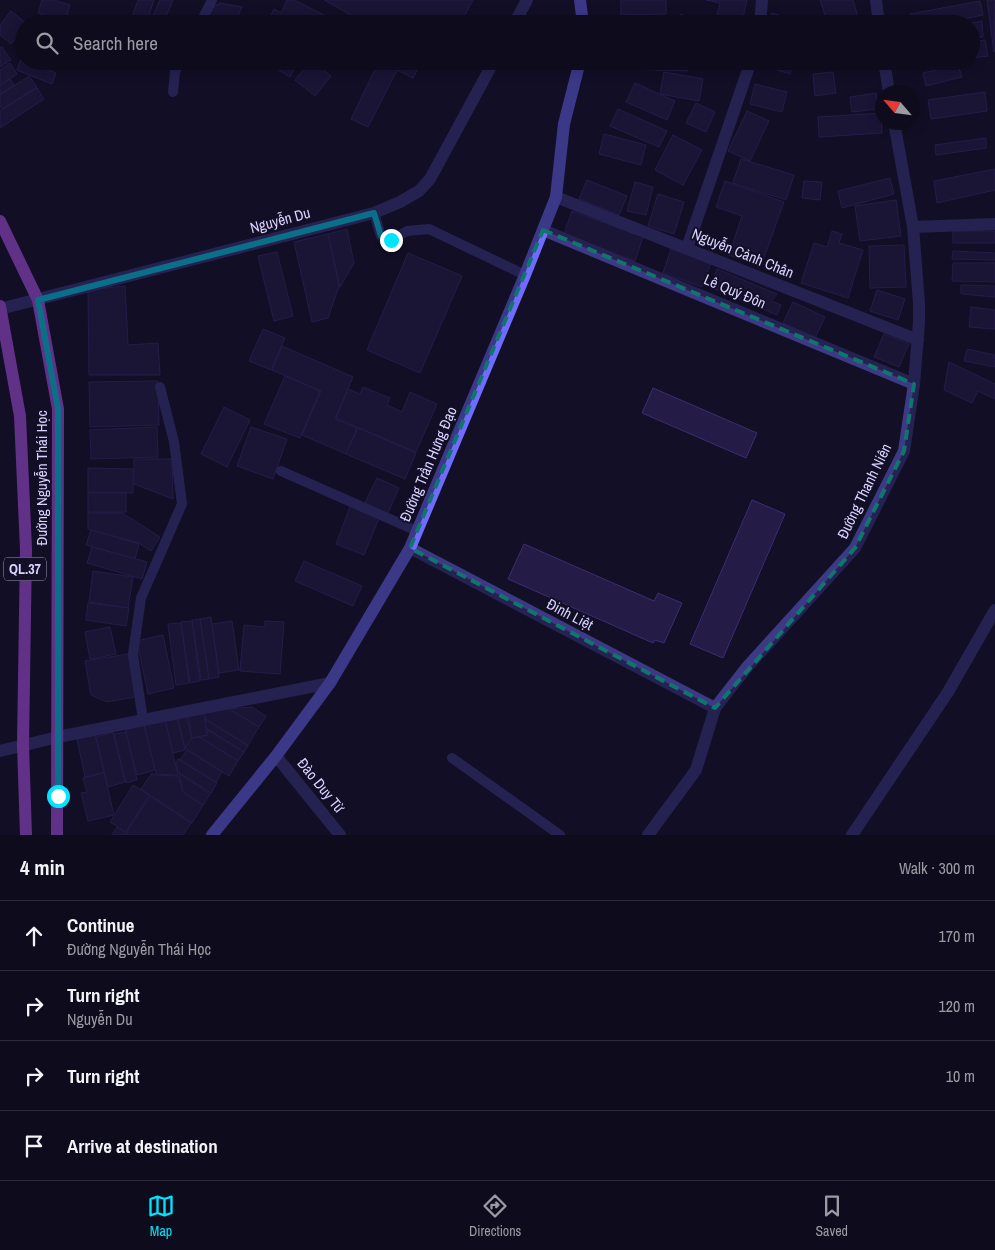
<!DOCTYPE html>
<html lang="en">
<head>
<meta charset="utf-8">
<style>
	body { margin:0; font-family:"Archivo Narrow",sans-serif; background:#1c1929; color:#f1f3f6 }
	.compass { position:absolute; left:875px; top:85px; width:45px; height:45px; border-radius:50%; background:#0e0b1c; box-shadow:0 2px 12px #0003; rotate:298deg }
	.stop { position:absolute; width:15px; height:15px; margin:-11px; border:4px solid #00e5ff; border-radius:50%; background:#fff }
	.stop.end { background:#00e5ff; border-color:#fff; box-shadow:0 1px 5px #0008 }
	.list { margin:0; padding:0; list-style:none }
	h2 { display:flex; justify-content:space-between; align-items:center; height:65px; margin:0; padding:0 20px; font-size:21px }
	h2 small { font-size:16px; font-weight:400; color:#9b9ba3 }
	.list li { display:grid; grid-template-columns:32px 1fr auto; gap:15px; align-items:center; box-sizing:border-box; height:70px; padding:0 20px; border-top:1px solid #2e2b3b }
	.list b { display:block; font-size:19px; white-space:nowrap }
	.list p { margin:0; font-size:16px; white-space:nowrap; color:#9b9ba3 }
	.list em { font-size:16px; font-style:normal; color:#9b9ba3 }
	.icon { flex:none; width:28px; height:28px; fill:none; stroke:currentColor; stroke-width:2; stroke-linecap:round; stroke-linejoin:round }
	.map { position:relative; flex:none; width:995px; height:835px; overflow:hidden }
	.search { position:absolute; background:#0e0b1c; box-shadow:0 2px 12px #0003; left:15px; right:15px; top:15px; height:55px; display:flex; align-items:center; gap:12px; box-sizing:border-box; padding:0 18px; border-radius:28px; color:#9b9ba3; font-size:19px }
	.sheet { height:345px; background:#0e0b1c }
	nav { display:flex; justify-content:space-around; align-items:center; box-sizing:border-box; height:70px; border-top:1px solid #2e2b3b; background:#0e0b1c; font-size:14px; color:#9b9ba3 }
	nav a { display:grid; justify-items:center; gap:2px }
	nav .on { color:#00e5ff }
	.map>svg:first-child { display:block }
	.building { fill:#241b47; stroke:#3b2d73 }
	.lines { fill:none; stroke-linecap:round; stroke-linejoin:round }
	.lane { stroke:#3d3a85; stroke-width:10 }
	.street { stroke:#3d3a85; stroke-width:12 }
	.secondary { stroke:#6f6bff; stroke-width:12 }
	.primary { stroke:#c25bff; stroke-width:12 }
	.route { stroke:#00e5ff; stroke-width:6 }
	.marked { fill:none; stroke:#0f766e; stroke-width:4; stroke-dasharray:10 6; stroke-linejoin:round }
	.labels { text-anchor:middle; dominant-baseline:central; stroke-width:4; stroke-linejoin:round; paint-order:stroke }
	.shield { fill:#130f26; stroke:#9e99be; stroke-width:1 }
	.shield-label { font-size:14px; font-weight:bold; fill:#d9d4ff }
	.street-label { font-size:15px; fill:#d9d4ff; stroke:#130f26 }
</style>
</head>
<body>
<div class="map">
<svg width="995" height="835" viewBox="0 0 995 835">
	<rect width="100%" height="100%" fill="#130f26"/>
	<g class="building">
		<path d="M42,0H54L70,5L65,22L38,13Z"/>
		<path d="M138,0H154L146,24L131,20Z"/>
		<path d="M160,0H173L163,24L151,20Z"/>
		<path d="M287,0H294L326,16L322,24H267L274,9L281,13Z"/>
		<path d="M324,0H473L460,24H367Z"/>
		<path d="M621,0H666V14L621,15Z"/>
		<path d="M706,0H747L742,22L717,16L720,3Z"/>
		<path d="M820,0H853L860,24H813L814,19L825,15Z"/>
		<path d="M987,0H995L994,52Z"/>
		<path d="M980,1L983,15L938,24H912L910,14Z"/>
		<path d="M220,3L242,7L234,24H201L207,12Z"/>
		<path d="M11,11L27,24H24V28L11,44L0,35V25Z"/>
		<path d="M772,13L805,24H768Z"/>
		<path d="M681,14L702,24H677Z"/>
		<path d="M628,17L660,24H627Z"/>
		<path d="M982,21L983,37L971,39V24H967Z"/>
		<path d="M985,40L988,56L971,58V42Z"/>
		<path d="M2,47L11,60L0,67V48Z"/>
		<path d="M21,59L56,73L52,84L17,70Z"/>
		<path d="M268,61H295L298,63L290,77L267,63Z"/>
		<path d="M311,61H313L331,76L315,96L295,80Z"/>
		<path d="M333,61H350L345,69Z"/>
		<path d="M379,61H422L413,78L397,70L368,127L351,119Z"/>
		<path d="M627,61H688L687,71L626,69Z"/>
		<path d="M759,61H794L790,74L758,64Z"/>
		<path d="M10,63L17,74L0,85V70Z"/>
		<path d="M958,65L962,77L926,86L923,73Z"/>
		<path d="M664,72L703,79L699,101L660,94Z"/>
		<path d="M833,72L836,93L815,96L813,74Z"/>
		<path d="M29,76L37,87L2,109L0,106V95Z"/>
		<path d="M10,79L14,85L0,94V85Z"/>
		<path d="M635,83L675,101L667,120L626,102Z"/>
		<path d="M755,84L787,92L782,112L750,104Z"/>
		<path d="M37,88L44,99L0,128V111Z"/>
		<path d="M985,92L987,111L931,119L928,100Z"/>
		<path d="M876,93L878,109L852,112L850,97Z"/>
		<path d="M696,103L715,112L706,132L686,123Z"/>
		<path d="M618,109L667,131L659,147L610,126Z"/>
		<path d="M747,111L769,121L750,161L728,151Z"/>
		<path d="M881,113L882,133L819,137L818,117Z"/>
		<path d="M604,134L646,145L641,165L599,154Z"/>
		<path d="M673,135L702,150L683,185L655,170Z"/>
		<path d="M986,138V148L936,155L935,145Z"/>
		<path d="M741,159L794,175L786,200L733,183Z"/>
		<path d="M995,169V190L937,203L934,181Z"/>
		<path d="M890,178L894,194L842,208L838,191Z"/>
		<path d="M587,180L627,196L619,215L579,199Z"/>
		<path d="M725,181L784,202L761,266L729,255L742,216L716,207Z"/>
		<path d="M804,181L822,182L820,200L802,198Z"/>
		<path d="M635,182L653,187L646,215L627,211Z"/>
		<path d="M658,194L684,202L674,234L648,226Z"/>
		<path d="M896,200L901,236L860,241L855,206Z"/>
		<path d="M572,211L643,237L635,261L564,234Z"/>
		<path d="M347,229L354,263L340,287L328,234Z"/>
		<path d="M832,231L842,234L839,243L863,250L848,298L801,283L814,243L827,247Z"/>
		<rect x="953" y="231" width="42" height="12"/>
		<path d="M328,234L339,286L328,318L312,322L294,242Z"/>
		<path d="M904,245L906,287L870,288L869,246Z"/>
		<path d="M671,249L711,263L702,287L663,273Z"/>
		<path d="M953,251L995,253V260L952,259Z"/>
		<path d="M277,252L293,316L274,321L258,256Z"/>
		<path d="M408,253L462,276L420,373L367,350Z"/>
		<path d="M953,263H995V282L952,281Z"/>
		<path d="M717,269L777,294L771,301L781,305L777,315L710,287Z"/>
		<path d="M961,285L995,286V297L961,294Z"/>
		<path d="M125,286L128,345L158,343L160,375H89L88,290Z"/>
		<path d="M877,290L905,299L898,320L870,311Z"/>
		<path d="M793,302L825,317L815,338L783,323Z"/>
		<path d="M971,307L995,310V329L969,327Z"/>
		<path d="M263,329L285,338L271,370L249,361Z"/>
		<path d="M884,334L909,344L899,367L874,357Z"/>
		<path d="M282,346L353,377L335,419L357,428L346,454L302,435L321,391L272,370Z"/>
		<path d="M967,349L995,355V367L964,361Z"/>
		<path d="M949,362L995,384V399L978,391L972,403L944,390Z"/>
		<path d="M285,376L320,391L300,438L264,424Z"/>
		<path d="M158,381L159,425L90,427L89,382Z"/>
		<path d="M363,387L390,398L387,405L402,412L410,392L437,404L416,452L336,418L348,389L360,394Z"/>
		<path d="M653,388L757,433L746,458L642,413Z"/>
		<path d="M224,407L250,420L227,467L201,454Z"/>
		<path d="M157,427L158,457L91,459L90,430Z"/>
		<path d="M251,427L287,439L273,479L237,466Z"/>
		<path d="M358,428L416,453L405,479L346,454Z"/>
		<path d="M134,459H172L173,499L134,484Z"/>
		<path d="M88,468L133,469V493L88,492Z"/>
		<path d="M377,478L399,488L387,515L364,505Z"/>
		<rect x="88" y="493" width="38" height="19"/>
		<path d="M752,500L785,514L723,658L690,644Z"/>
		<path d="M351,504L380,516L364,555L336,544Z"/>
		<path d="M88,513H122L160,537L151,551L139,543L88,529Z"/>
		<path d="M91,530L139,544L135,559L86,545Z"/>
		<path d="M524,544L654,601L658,593L682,603L664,643L655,640L653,643L508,579Z"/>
		<path d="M92,547L147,562L142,579L87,563Z"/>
		<path d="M304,561L362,586L353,606L295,581Z"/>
		<path d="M93,571L133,577L128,608L89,602Z"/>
		<path d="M88,603L129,608L126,626L86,620Z"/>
		<path d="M211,617L219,677L209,679L200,619Z"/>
		<path d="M200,619L209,679L201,680L192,620Z"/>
		<path d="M192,621L200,681L190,683L181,622Z"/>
		<path d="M232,621L239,670L219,673L212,624Z"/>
		<path d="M265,621L284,622L280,674L240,671L244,625L265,627Z"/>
		<path d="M181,623L189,683L176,685L168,624Z"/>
		<path d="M110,627L116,654L90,659L85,632Z"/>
		<path d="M163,635L174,688L148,694L137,641Z"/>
		<path d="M128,654L135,697L107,702L91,695L85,661Z"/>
		<path d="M252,707L266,716L259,727L229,709Z"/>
		<path d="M229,709L259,727L248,745L205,719L204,712Z"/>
		<path d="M204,712L207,735L192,738L188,714Z"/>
		<path d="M186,715L192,738L185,749L177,717Z"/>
		<path d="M177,717L185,750L173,753L165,720Z"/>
		<path d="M205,719L248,746L244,752L206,728Z"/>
		<path d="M165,720L178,775L156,774L144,725Z"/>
		<path d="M144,725L155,770L137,775L125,730Z"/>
		<path d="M206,729L244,752L238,761L199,737L208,735Z"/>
		<path d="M113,732L125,782L108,787L96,737Z"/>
		<path d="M126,732L137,780L126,783L114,734Z"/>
		<path d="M95,735L104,772L85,777L77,739Z"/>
		<path d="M199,737L238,761L229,776L185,748L192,738Z"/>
		<path d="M187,750L222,772L216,782L180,760Z"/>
		<path d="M178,759L217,783L211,793L178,772L176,763Z"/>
		<path d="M104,773L114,815L88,821L81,793L87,792L83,778Z"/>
		<path d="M152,773L155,775L178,776L183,792L203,805L192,823L141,789Z"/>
		<path d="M179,773L210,794L203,805L183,792Z"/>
		<path d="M133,785L149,795L126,832L110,822Z"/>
		<path d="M150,796L191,823L183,835H130L126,833Z"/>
		<path d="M117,827L128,835H112Z"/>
	</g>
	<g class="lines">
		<g class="lane">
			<path d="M200,24L212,0"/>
			<path d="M173,92L175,72L180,61"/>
			<path d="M374,213L381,236L385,240H391L407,231L429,229L525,275"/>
			<path d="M281,471L417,531"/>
			<path d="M143,720L133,654L141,598L182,504L174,442L160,387"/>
			<path d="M452,758L560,835"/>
		</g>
		<g class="street">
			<path d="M876,0L879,24"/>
			<path d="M514,24L527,0"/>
			<path d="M760,24L762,0"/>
			<path d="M884,61L889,92"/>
			<path d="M556,197L918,340"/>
			<path d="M913,227L995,224"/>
			<path d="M543,230L914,384"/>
			<path d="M687,248L751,61"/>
			<path d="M0,309L374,213L400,202L419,191L430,179L494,61"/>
			<path d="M410,548L715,708"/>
			<path d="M0,751L58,737L330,683"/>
			<path d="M276,756L340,835"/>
			<path d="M648,835L696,770L715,708L747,667L855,548L904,451L914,384L919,322V303L913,227L894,122"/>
			<path d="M852,835L948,692L995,610"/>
		</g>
		<g class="secondary">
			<path d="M580,0L583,24"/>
			<path d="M212,835L276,756L330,683L410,548L525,275L556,197L564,124L580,61"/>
		</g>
		<g class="primary">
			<path d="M0,221L38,300L58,409L57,835"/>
			<path d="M0,306L20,416L26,549L23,745L26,835"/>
		</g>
	</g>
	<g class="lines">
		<path class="route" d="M58,796V409L38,300L374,213L381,236L385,240H391"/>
	</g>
	<path d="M0 0H995V835H0ZM543,230L914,384L904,451L855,548L715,708L410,548Z" fill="#130f26" fill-opacity=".55" fill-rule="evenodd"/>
	<path class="marked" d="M543,230L914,384L904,451L855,548L715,708L410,548Z"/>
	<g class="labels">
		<rect class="shield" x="4" y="557.5" width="42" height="23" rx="4"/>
		<g class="shield-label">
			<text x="25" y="569">QL.37</text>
		</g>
		<g class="street-label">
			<text transform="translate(280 220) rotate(-15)">Nguyễn Du</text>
			<text transform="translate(743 253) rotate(22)">Nguyễn Cảnh Chân</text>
			<text transform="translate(735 291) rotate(23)">Lê Quý Đôn</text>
			<text transform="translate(428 464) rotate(-67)">Đường Trần Hưng Đạo</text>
			<text transform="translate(41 478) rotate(-90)">Đường Nguyễn Thái Học</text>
			<text transform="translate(864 491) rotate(-64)">Đường Thanh Niên</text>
			<text transform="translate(570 614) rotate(28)">Đinh Liệt</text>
			<text transform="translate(321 785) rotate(51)">Đào Duy Từ</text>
		</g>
	</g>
</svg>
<svg class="compass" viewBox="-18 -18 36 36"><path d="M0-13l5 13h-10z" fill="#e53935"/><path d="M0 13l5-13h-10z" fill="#9b9ba3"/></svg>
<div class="stop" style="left:58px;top:796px"></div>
<div class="stop end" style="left:391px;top:240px"></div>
<div class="search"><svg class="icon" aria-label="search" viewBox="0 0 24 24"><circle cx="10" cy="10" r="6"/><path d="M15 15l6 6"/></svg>Search here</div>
</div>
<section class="sheet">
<h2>4 min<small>Walk · 300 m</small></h2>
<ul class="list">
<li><svg class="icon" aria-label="ahead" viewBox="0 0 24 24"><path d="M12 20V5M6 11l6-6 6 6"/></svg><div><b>Continue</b><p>Đường Nguyễn Thái Học</p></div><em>170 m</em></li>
<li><svg class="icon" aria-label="right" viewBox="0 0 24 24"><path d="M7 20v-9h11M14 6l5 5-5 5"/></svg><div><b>Turn right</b><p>Nguyễn Du</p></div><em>120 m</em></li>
<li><svg class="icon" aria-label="right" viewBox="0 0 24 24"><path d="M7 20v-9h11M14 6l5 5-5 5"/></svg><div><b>Turn right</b></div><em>10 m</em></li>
<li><svg class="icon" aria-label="arrive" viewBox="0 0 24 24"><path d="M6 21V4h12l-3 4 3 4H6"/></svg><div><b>Arrive at destination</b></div></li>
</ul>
</section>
<nav>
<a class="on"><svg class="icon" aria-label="map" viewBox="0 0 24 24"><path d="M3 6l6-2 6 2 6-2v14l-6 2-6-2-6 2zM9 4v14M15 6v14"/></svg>Map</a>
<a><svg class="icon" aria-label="directions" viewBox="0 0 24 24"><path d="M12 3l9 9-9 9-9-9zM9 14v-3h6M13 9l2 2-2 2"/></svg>Directions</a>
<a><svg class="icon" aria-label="saved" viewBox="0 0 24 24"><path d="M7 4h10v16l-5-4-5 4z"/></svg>Saved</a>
</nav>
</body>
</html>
